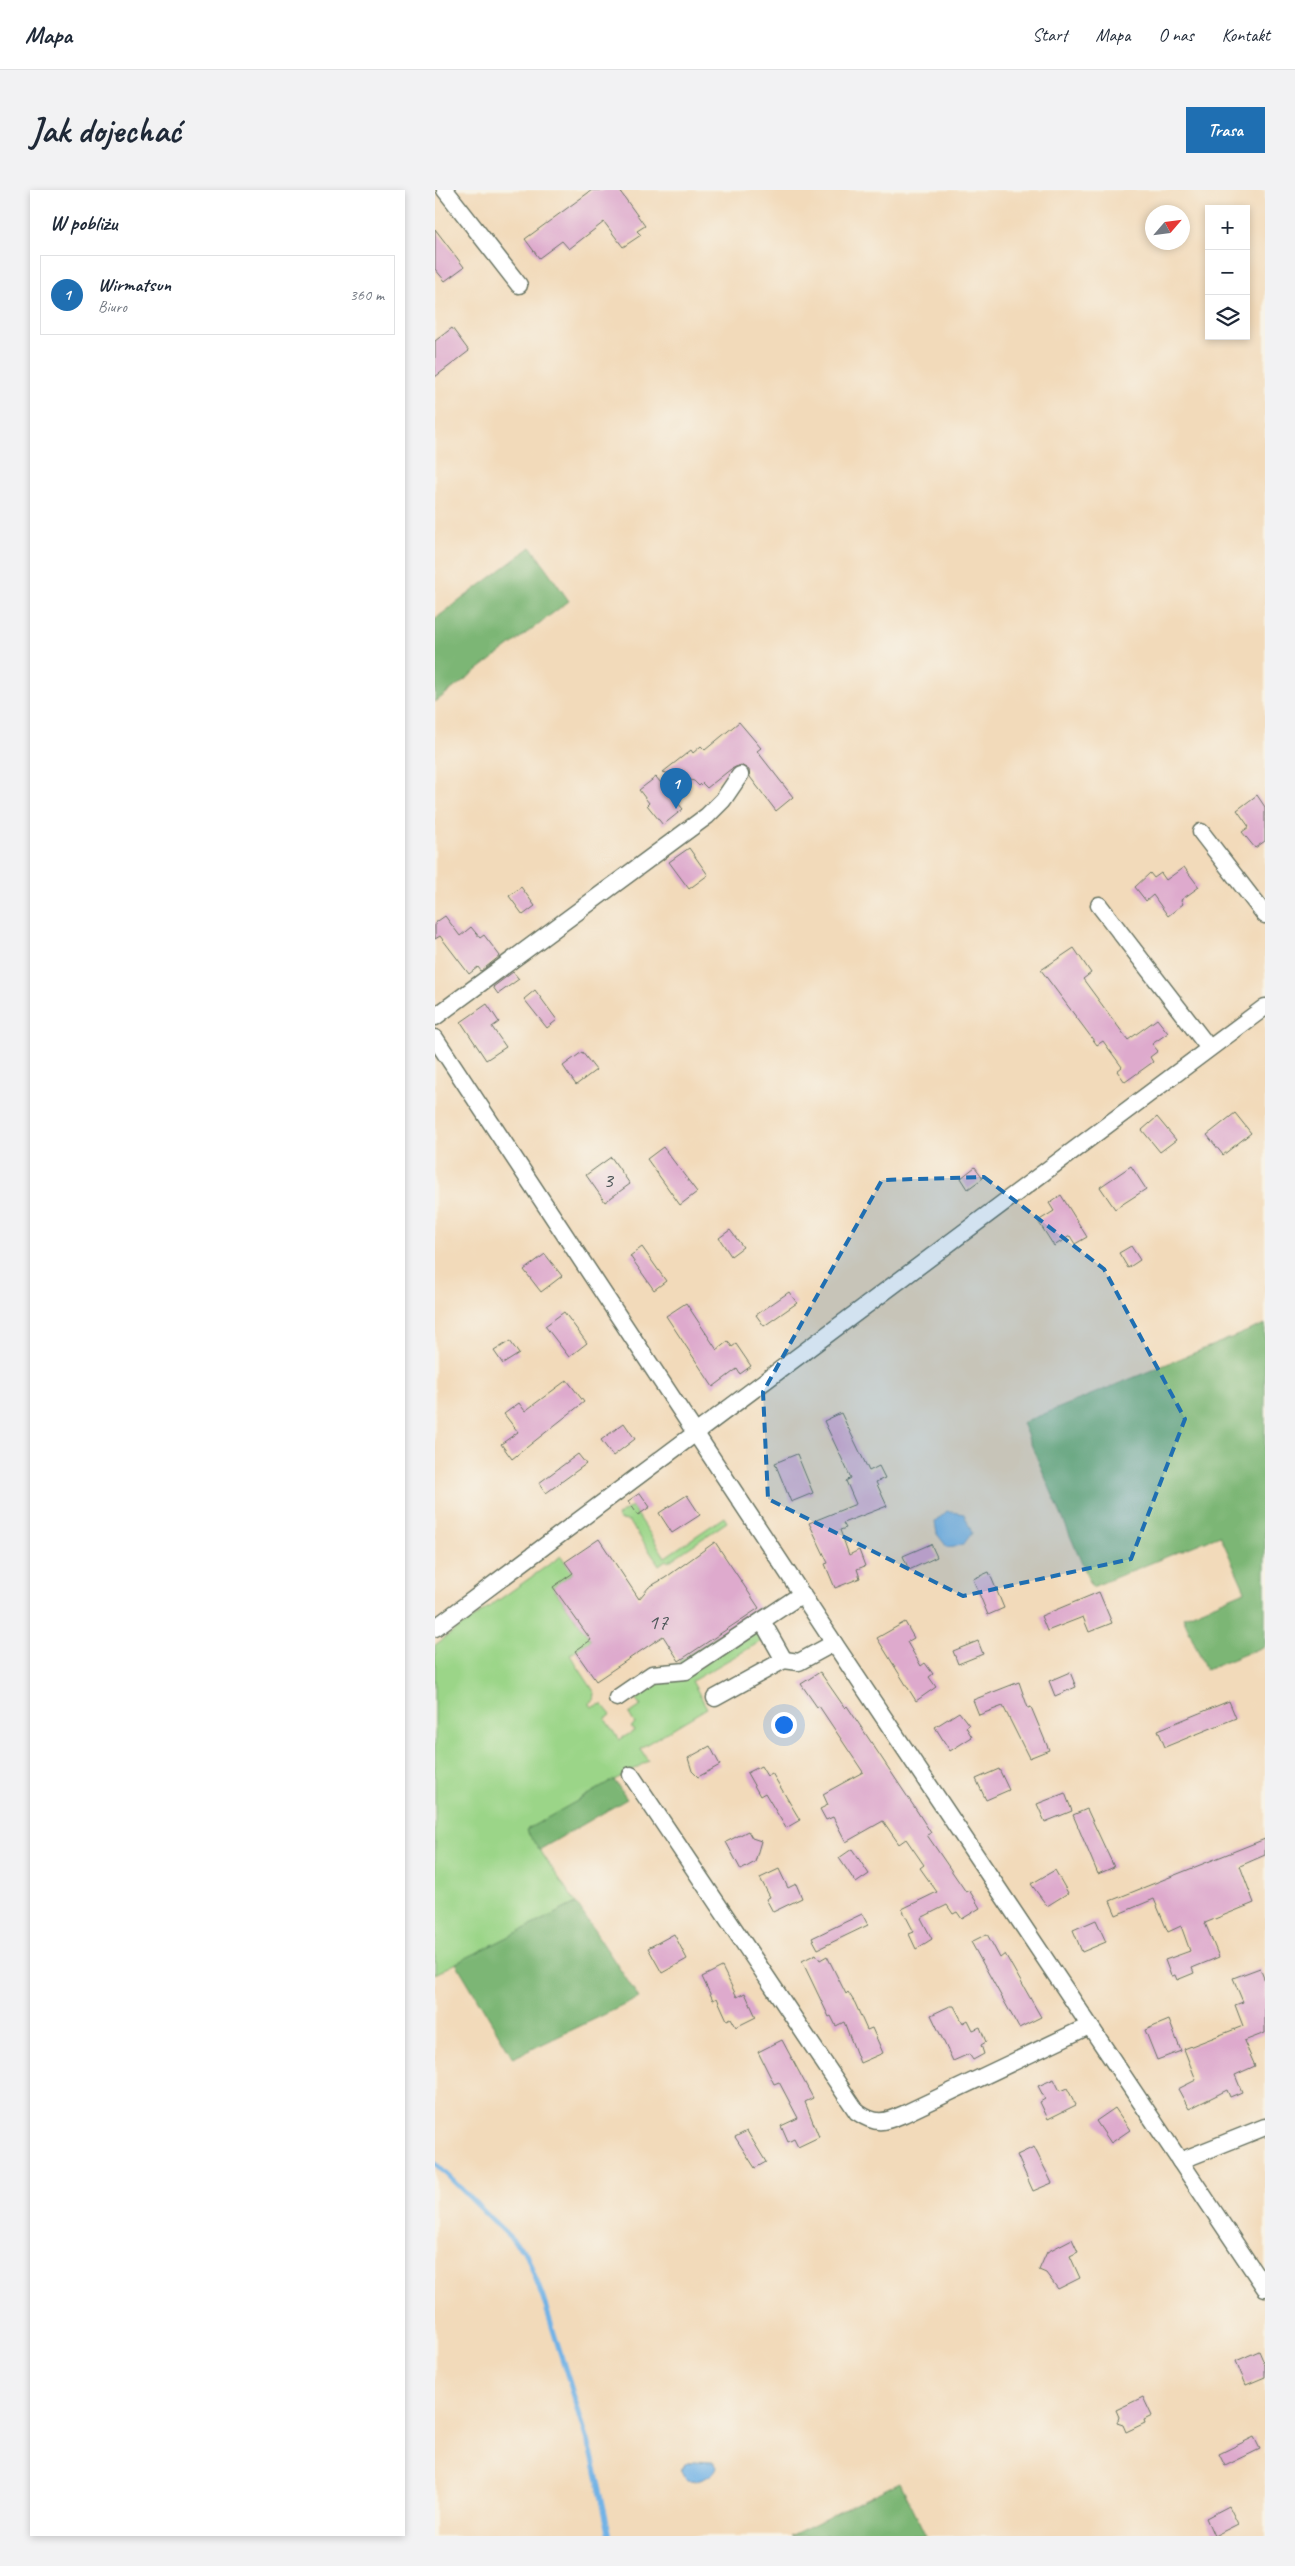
<!DOCTYPE html>
<html lang="pl">
<head>
<meta charset="utf-8">
<style>
	body { margin:0; font-family:Caveat,sans-serif; background:#f2f2f3; color:#1f2937 }
	.controls { position:absolute; right:15px; top:15px; display:grid; overflow:hidden; border-radius:0px; box-shadow:0 2px 8px #0003 }
	.controls button { width:45px; height:45px; display:grid; place-items:center; padding:0; border:0; border-bottom:1px solid #e0e1e3; background:#fff; color:#1f2937; font:25px sans-serif }
	.compass { position:absolute; left:710px; top:15px; width:45px; height:45px; border-radius:50%; background:#fff; box-shadow:0 2px 8px #0003; rotate:62deg }
	.you { position:absolute; left:348px; top:1534px; width:18px; height:18px; margin:-12px; border:4px solid #fff; border-radius:50%; background:#1a73e8; box-shadow:0 0 0 8px #1a73e833 }
	.badge { display:grid; place-items:center; width:32px; height:32px; border-radius:50%; background:#1f6fb2; color:#fff; font-size:16px; font-weight:700 }
	.pin { position:absolute; translate:-50% -41px; filter:drop-shadow(0 1px 2px #0008) }
	.pin::after { content:''; position:absolute; top:26px; width:18px; height:15px; background:inherit; clip-path:polygon(0 0,100% 0,50% 100%) }
	.list { margin:0; padding:0; list-style:none }
	h2 { display:flex; justify-content:space-between; align-items:center; height:65px; margin:0; padding:0 20px; font-size:21px }
	h2 small { font-size:16px; font-weight:400; color:#747a83 }
	.list li { display:grid; grid-template-columns:32px 1fr auto; gap:15px; align-items:center; box-sizing:border-box; height:80px; margin:0 10px 10px; padding:0 10px; border:1px solid #e0e1e3; border-radius:0px }
	.list b { display:block; font-size:19px; white-space:nowrap }
	.list p { margin:0; font-size:16px; white-space:nowrap; color:#747a83 }
	.list em { font-size:16px; font-style:normal; color:#747a83 }
	.icon { flex:none; width:28px; height:28px; fill:none; stroke:currentColor; stroke-width:2; stroke-linecap:round; stroke-linejoin:round }
	.map { position:relative; flex:none; width:830px; height:2346px; overflow:hidden; border-radius:0px }
	header { display:flex; align-items:center; gap:30px; box-sizing:border-box; height:70px; padding:0 25px; background:#fff; border-bottom:1px solid #e0e1e3 }
	header strong { font-size:24px }
	nav { display:flex; gap:28px; margin-inline-start:auto; font-size:18px }
	.intro { display:flex; align-items:center; justify-content:space-between; box-sizing:border-box; height:120px; padding:0 30px }
	h1 { margin:0; font-size:35px }
	.button { padding:12px 22px; border-radius:0px; background:#1f6fb2; color:#fff; font-size:18px; font-weight:700 }
	main { display:flex; gap:30px; padding:0 30px }
	aside { flex:1; background:#fff; border-radius:0px; box-shadow:0 2px 8px #0003 }
	.map>svg:first-child { display:block }
	.green { fill:#9bd588; stroke:#5d895e }
	.forest { fill:#7cb674; stroke:#4e7a54 }
	.water { fill:#72b3e6; stroke:#48788d }
	.lines { fill:none; stroke-linecap:round; stroke-linejoin:round }
	.stream { stroke:#72b3e6; stroke-width:5 }
	.building { fill:#deaacd }
	.minor-casing { stroke:#697463; stroke-width:19 }
	.minor { stroke:#fff; stroke-width:16 }
	.marked { fill:#1f6fb2; fill-opacity:0.2; stroke:#1f6fb2; stroke-width:4; stroke-dasharray:10 6; stroke-linejoin:round }
	.labels { text-anchor:middle; dominant-baseline:central; stroke-width:5; stroke-linejoin:round; paint-order:stroke }
	.number-label { font-size:22px; fill:#4f585a }
</style>
</head>
<body>
<header>
<strong>Mapa</strong>
<nav><a>Start</a><a>Mapa</a><a>O nas</a><a>Kontakt</a></nav>
</header>
<div class="intro"><h1>Jak dojechać</h1><a class="button">Trasa</a></div>
<main>
<aside>
<h2>W pobliżu<small></small></h2>
<ul class="list">
<li><span class="badge">1</span><div><b>Wirmatsun</b><p>Biuro</p></div><em>360 m</em></li>
</ul>
</aside>
<div class="map">
<svg width="830" height="2346" viewBox="0 0 830 2346">
	<rect width="100%" height="100%" fill="#f7f3e8"/>
	<filter id="ink" filterUnits="userSpaceOnUse"><feTurbulence type="fractalNoise" baseFrequency=".02" numOctaves="2"/><feDisplacementMap in="SourceGraphic" scale="10" xChannelSelector="R" yChannelSelector="G"/><feConvolveMatrix kernelMatrix="1 2 1 2 8 2 1 2 1" color-interpolation-filters="sRGB"/></filter>
	<filter id="wash" filterUnits="userSpaceOnUse"><feTurbulence type="fractalNoise" baseFrequency=".0096" numOctaves="4" result="noise"/><feDisplacementMap in="SourceGraphic" scale="20" xChannelSelector="R" yChannelSelector="G"/><feGaussianBlur stdDeviation="1.12" result="paint"/><feColorMatrix in="noise" values="0 0 0 0 0 0 0 0 0 0 0 0 0 0 0 0 0 1.4 0 .05"/><feComposite in="paint" operator="in"/></filter>
	<g filter="url(#wash)">
		<rect width="100%" height="100%" fill="#f2daba"/>
		<g class="green">
			<path d="M197,1316L230,1367L289,1327L292,1332L233,1372L231,1370L224,1375L194,1331L184,1330L182,1326Z"/>
			<path d="M126,1366L138,1383L118,1397L156,1450L135,1465L160,1503L159,1510L154,1513L157,1517L167,1514L176,1525L170,1529L184,1550L199,1541L196,1537L200,1534L194,1524L206,1516L200,1508L225,1490L319,1443H323L330,1449L257,1491L272,1518L205,1558L213,1571L91,1640L141,1713L0,1784V1455Z"/>
			<path d="M324,1418L328,1425L247,1476L244,1471Z"/>
		</g>
		<g class="forest">
			<path d="M96,357L134,411L0,512V429Z"/>
			<path d="M830,1134V1456L771,1480L748,1427L810,1401L785,1345L657,1397L587,1233Z"/>
			<path d="M179,1590L192,1609L104,1660L91,1640Z"/>
			<path d="M141,1713L204,1808L78,1868L21,1773Z"/>
			<path d="M465,2292L491,2346H355Z"/>
		</g>
		<g class="water">
			<path d="M512,1321L529,1324L537,1343L528,1355L512,1357L502,1344L500,1332Z"/>
			<path d="M259,2271L279,2272L282,2277C278,2287 262,2293 252,2291L246,2280L250,2274Z"/>
		</g>
		<g class="lines">
			<path class="stream" d="M0,1973L91,2063L108,2108L157,2264L175,2346"/>
		</g>
		<g id="blocks">
			<g class="building">
				<path d="M157,0H184L210,36L202,41L206,45L188,57L169,32L134,59L127,51L104,68L90,49Z"/>
				<path d="M0,39L29,77L10,91L0,79Z"/>
				<path d="M17,138L34,161L0,187V151Z"/>
				<path d="M304,532L326,558L322,561L358,607L341,621L315,587L314,580L306,575L296,579L272,598L267,593L264,596L259,591L228,582L256,560L258,563L266,556L270,560Z"/>
				<path d="M221,587L248,619L228,635L212,615L214,613L204,600Z"/>
				<path d="M822,605L830,617V651L820,658L807,642L814,637L802,620Z"/>
				<path d="M254,658L273,685L254,699L234,672Z"/>
				<path d="M749,677L764,697L746,710L748,714L733,726L718,705L711,711L700,697L715,683L719,688L726,683L731,690Z"/>
				<path d="M86,697L100,716L88,725L74,706Z"/>
				<path d="M10,726L25,746L36,737L45,748L49,745L65,766L46,781L43,777L34,784L5,746L0,749V733Z"/>
				<path d="M639,758L656,783L648,789L693,850L722,829L733,843L717,854L723,861L715,867L718,872L690,892L682,881L687,877L668,851L662,855L606,780Z"/>
				<path d="M78,782L84,789L63,804L58,797Z"/>
				<path d="M100,800L122,830L112,838L89,809Z"/>
				<path d="M52,814L64,832L57,837L71,857L51,870L26,832Z"/>
				<path d="M147,862L161,880L141,895L128,876Z"/>
				<path d="M800,923L816,943L788,965L772,945Z"/>
				<path d="M722,927L741,950L725,962L707,940Z"/>
				<path d="M228,957L262,1002L245,1015L212,969Z"/>
				<path d="M176,967L195,994L170,1012L151,985Z"/>
				<path d="M696,976L711,999L680,1019L665,997Z"/>
				<path d="M540,977L548,988L533,999L526,988Z"/>
				<path d="M626,1005L652,1047L640,1054L635,1046L619,1056L603,1031L619,1021L614,1013Z"/>
				<path d="M295,1040L308,1057L296,1066L284,1048Z"/>
				<path d="M696,1056L705,1070L693,1078L684,1063Z"/>
				<path d="M207,1057L231,1091L219,1100L195,1066Z"/>
				<path d="M110,1064L127,1086L106,1102L89,1080Z"/>
				<path d="M354,1102L362,1113L329,1136L321,1125Z"/>
				<path d="M251,1113L282,1160L293,1151L297,1157L301,1154L316,1176L305,1184L302,1179L278,1197L231,1126Z"/>
				<path d="M129,1122L152,1153L134,1167L110,1136Z"/>
				<path d="M75,1151L84,1164L68,1174L59,1161Z"/>
				<path d="M132,1190L149,1212L77,1269L66,1254L83,1242L69,1224L84,1213L90,1221Z"/>
				<path d="M406,1223L434,1281L444,1276L450,1288L441,1292L452,1316L408,1333L411,1338L405,1340L414,1365L424,1360L430,1376L422,1379L425,1388L400,1398L390,1374L393,1373L374,1333L421,1314L411,1291L416,1288L389,1231Z"/>
				<path d="M189,1233L200,1249L178,1266L166,1250Z"/>
				<path d="M143,1264L151,1274L111,1303L104,1293Z"/>
				<path d="M362,1264L378,1303L356,1312L340,1273Z"/>
				<path d="M205,1303L215,1317L203,1325L193,1311Z"/>
				<path d="M252,1305L265,1325L237,1343L224,1323Z"/>
				<path d="M164,1349L204,1409L214,1397L230,1388L280,1352L324,1418L244,1471L228,1446L161,1491L140,1461L156,1450L118,1397L138,1383L130,1372Z"/>
				<path d="M496,1354L502,1367L474,1380L468,1366Z"/>
				<path d="M554,1382L569,1418L553,1425L538,1389Z"/>
				<path d="M664,1402L677,1433L654,1442L648,1427L612,1441L606,1426Z"/>
				<path d="M470,1432L479,1448L472,1452L486,1476L490,1473L498,1484L494,1487L501,1497L481,1511L442,1448Z"/>
				<path d="M543,1451L548,1464L523,1474L518,1461Z"/>
				<path d="M385,1482L410,1518L412,1516L480,1618L496,1643L492,1645L531,1702L534,1700L545,1718L527,1729L522,1722L518,1724L512,1715L486,1728L497,1749L481,1759L474,1744L479,1742L467,1719L502,1702L485,1678L489,1675L471,1649L464,1654L448,1631L411,1652L398,1627L391,1630L385,1619L393,1615L388,1604L428,1582L384,1516L382,1517L366,1494Z"/>
				<path d="M635,1482L641,1497L620,1506L614,1491Z"/>
				<path d="M584,1492L593,1518L596,1517L614,1560L594,1568L568,1516L544,1525L538,1510Z"/>
				<path d="M794,1511L801,1528L730,1557L723,1540Z"/>
				<path d="M524,1522L534,1535L531,1537L537,1547L515,1561L500,1537Z"/>
				<path d="M275,1556L285,1575L263,1587L257,1581L253,1568Z"/>
				<path d="M326,1576L332,1586L337,1583L365,1630L351,1638L330,1603L325,1606L312,1583Z"/>
				<path d="M564,1579L574,1600L551,1610L541,1589Z"/>
				<path d="M630,1603L637,1621L610,1632L602,1614Z"/>
				<path d="M652,1619L679,1677L663,1684L638,1625Z"/>
				<path d="M313,1641L317,1648L326,1651L320,1672L306,1680L291,1652Z"/>
				<path d="M830,1649V1665L805,1676L819,1713L770,1733L784,1767L757,1778L759,1783L742,1790L740,1785L736,1786L730,1770L755,1761L746,1736L733,1742L719,1709L681,1725L675,1711Z"/>
				<path d="M417,1659L434,1684L421,1693L404,1668Z"/>
				<path d="M344,1679L353,1698L361,1694L367,1708L338,1722L331,1709L335,1707L325,1688Z"/>
				<path d="M620,1680L633,1703L612,1716L596,1694Z"/>
				<path d="M427,1724L433,1735L383,1759L377,1748Z"/>
				<path d="M661,1730L671,1752L647,1762L638,1740Z"/>
				<path d="M239,1744L252,1769L227,1783L213,1758Z"/>
				<path d="M552,1744L565,1768L570,1764L606,1827L584,1838L536,1752Z"/>
				<path d="M381,1764L385,1770L392,1766L411,1804L413,1802L420,1813L432,1840L437,1838L448,1863L425,1873L409,1832L401,1836L396,1826L394,1827L367,1771Z"/>
				<path d="M287,1777L302,1807L310,1803L321,1827L301,1837L296,1828L292,1830L282,1808L278,1810L267,1787Z"/>
				<path d="M825,1778L830,1791V1843L809,1851L820,1876L800,1885L807,1902L795,1907L792,1900L754,1919L743,1899L761,1890L749,1859L808,1836L800,1815L808,1812L798,1788Z"/>
				<path d="M515,1816H519L528,1833L533,1830L538,1840L545,1837L551,1852L546,1855L549,1864L538,1870L534,1864L518,1871L496,1825Z"/>
				<path d="M734,1830L746,1861L722,1870L710,1840Z"/>
				<path d="M347,1850L378,1908L370,1912L384,1947L363,1957L359,1949L353,1952L346,1936L363,1928L344,1892L339,1894L323,1862Z"/>
				<path d="M619,1889L625,1901L632,1898L641,1915L613,1929L605,1912L610,1909L603,1896Z"/>
				<path d="M680,1918L695,1940L676,1953L661,1931Z"/>
				<path d="M312,1941L331,1972L320,1978L300,1947Z"/>
				<path d="M599,1957L617,1993L598,2001L582,1965Z"/>
				<path d="M637,2049L643,2062L635,2066L645,2088L623,2099L611,2083L604,2080L612,2062Z"/>
				<path d="M824,2161L830,2175V2187L811,2195L801,2171Z"/>
				<path d="M708,2207L717,2226L709,2230L710,2233L691,2242L688,2235L682,2233L684,2227L681,2220Z"/>
				<path d="M819,2247L825,2259L790,2276L784,2264Z"/>
				<path d="M794,2316L803,2334L779,2346L771,2328Z"/>
			</g>
		</g>
	</g>
	<g filter="url(#ink)">
		<use href="#blocks" fill-opacity="0" stroke="#697463" stroke-width="1"/>
		<g class="lines">
			<defs>
				<g id="minor">
					<path d="M10,0L84,95"/>
					<path d="M766,642L830,725"/>
					<path d="M664,715L774,858"/>
					<path d="M0,827L272,626L288,610L305,585"/>
					<path d="M0,848L399,1453L830,2098"/>
					<path d="M327,1431L349,1470"/>
					<path d="M0,1438L830,817"/>
					<path d="M182,1508L217,1484L251,1481L367,1404"/>
					<path d="M280,1508L349,1470L364,1472L399,1453"/>
					<path d="M196,1585L422,1922C441,1935 448,1933 469,1924L654,1836"/>
					<path d="M745,1971L830,1937"/>
				</g>
			</defs>
			<use href="#minor" class="minor-casing"/>
			<use href="#minor" class="minor"/>
		</g>
	</g>
	<path class="marked" d="M549,987L669,1079L750,1229L696,1369L528,1406L333,1309L328,1202L447,990Z"/>
	<g class="labels">
		<g class="number-label">
			<text x="173" y="990">3</text>
			<text x="223" y="1432">17</text>
		</g>
	</g>
</svg>
<div class="controls">
<button>+</button>
<button>−</button>
<button><svg class="icon" aria-label="layers" viewBox="0 0 24 24"><path d="M12 4l9 5-9 5-9-5zM3 14l9 5 9-5"/></svg></button>
</div>
<svg class="compass" viewBox="-18 -18 36 36"><path d="M0-13l5 13h-10z" fill="#e53935"/><path d="M0 13l5-13h-10z" fill="#747a83"/></svg>
<div class="you"></div>
<div class="pin badge" style="left:241px;top:619px">1</div>
</div>
</main>
</body>
</html>
